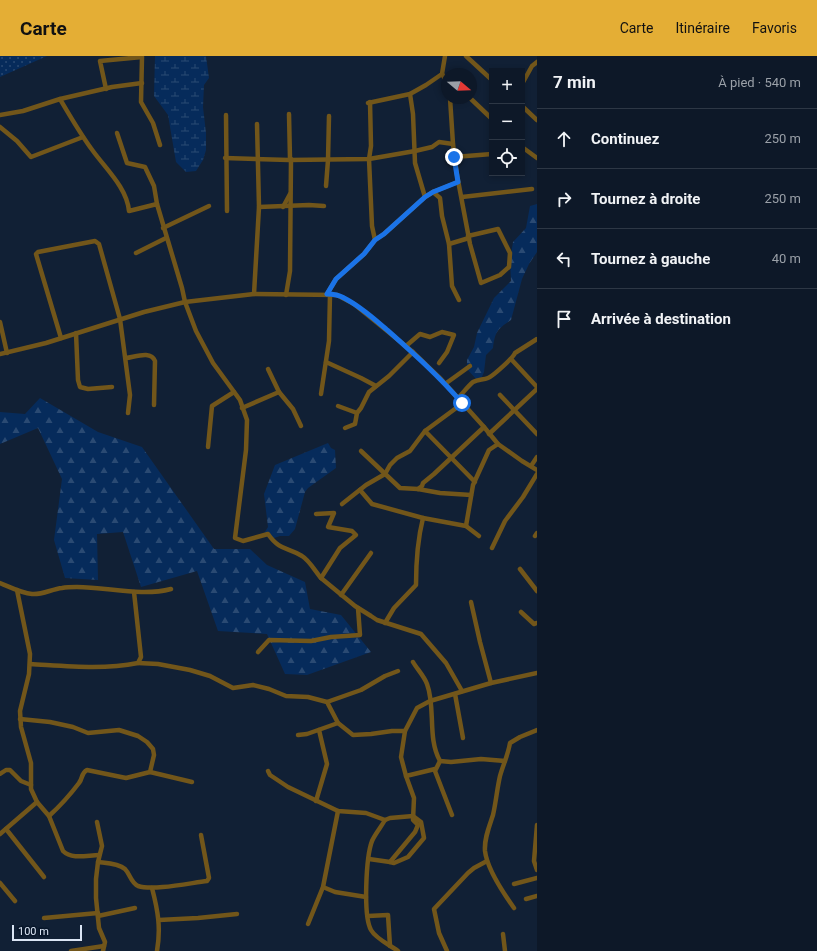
<!DOCTYPE html>
<html lang="fr">
<head>
<meta charset="utf-8">
<style>
	body { margin:0; font-family:Roboto,sans-serif; background:#162130; color:#f1f3f6 }
	.controls { position:absolute; right:12px; top:12px; display:grid; overflow:hidden; border-radius:0px; box-shadow:0 2px 6px #0003 }
	.controls button { width:36px; height:36px; display:grid; place-items:center; padding:0; border:0; border-bottom:1px solid #2d3745; background:#0d1828; color:#f1f3f6; font:20px sans-serif }
	.compass { position:absolute; left:441px; top:12px; width:36px; height:36px; border-radius:50%; background:#0d1828; box-shadow:0 2px 6px #0003; rotate:109deg }
	.scale { position:absolute; left:12px; bottom:10px; width:70px; box-sizing:border-box; padding-left:4px; border:2px solid #dbe5f4; border-top:0; font-size:11px; line-height:14px; white-space:nowrap; color:#dbe5f4; -webkit-text-stroke:3px #08162a; paint-order:stroke }
	.stop { position:absolute; width:12px; height:12px; margin:-9px; border:3px solid #1a73e8; border-radius:50%; background:#fff }
	.stop.end { background:#1a73e8; border-color:#fff; box-shadow:0 1px 4px #0008 }
	.list { margin:0; padding:0; list-style:none }
	h2 { display:flex; justify-content:space-between; align-items:center; height:52px; margin:0; padding:0 16px; font-size:17px }
	h2 small { font-size:13px; font-weight:400; color:#9aa0a8 }
	.list li { display:grid; grid-template-columns:26px 1fr auto; gap:12px; align-items:center; box-sizing:border-box; height:60px; padding:0 16px; border-top:1px solid #2d3745 }
	.list b { display:block; font-size:15px; white-space:nowrap }
	.list em { font-size:13px; font-style:normal; color:#9aa0a8 }
	.icon { flex:none; width:22px; height:22px; fill:none; stroke:currentColor; stroke-width:2; stroke-linecap:round; stroke-linejoin:round }
	.map { position:relative; flex:none; width:537px; height:895px; overflow:hidden }
	header { display:flex; align-items:center; gap:24px; box-sizing:border-box; height:56px; padding:0 20px; background:#e4ae35; color:#111 }
	header strong { font-size:19px }
	nav { display:flex; gap:22px; margin-inline-start:auto; font-size:14px }
	main { display:flex }
	aside { flex:1; background:#0d1828 }
	.map>svg:first-child { display:block }
	.grass { fill:url(#grass-dots) }
	.forest { fill:url(#forest-firs) }
	.wetland { fill:url(#wetland-marsh) }
	.lines { fill:none; stroke-linecap:round; stroke-linejoin:round }
	.minor { stroke:#72561a; stroke-width:4.5 }
	.route { stroke:#1a73e8; stroke-width:5 }
</style>
</head>
<body>
<header>
<strong>Carte</strong>
<nav><a>Carte</a><a>Itinéraire</a><a>Favoris</a></nav>
</header>
<main>
<div class="map">
<svg width="537" height="895" viewBox="0 0 537 895">
	<defs>
		<pattern id="grass-dots" width="8" height="8" patternUnits="userSpaceOnUse"><rect width="8" height="8" fill="#062b5b"/><path d="M2 2h.1M6 6h.1" fill="none" stroke="#2a4a73" stroke-width="1.8" stroke-linecap="round"/></pattern>
		<pattern id="forest-firs" width="22" height="20" patternUnits="userSpaceOnUse"><rect width="22" height="20" fill="#062b5b"/><path d="M5 1l3.5 6h-7zM16 11l3.5 6h-7z" fill="#2a4a73"/></pattern>
		<pattern id="wetland-marsh" width="20" height="14" patternUnits="userSpaceOnUse"><rect width="20" height="14" fill="#062b5b"/><path d="M1 5h8M5 5V1M11 12h8M15 12V8" fill="none" stroke="#2a4a73"/></pattern>
	</defs>
	<rect width="100%" height="100%" fill="#112035"/>
	<path class="grass" d="M0,0H47L0,21Z"/>
	<g class="forest">
		<path d="M537,148V196L529,208L522,223L511,264C497,273 495,276 493,292L486,299L484,316L481,323L477,324L467,313V304L474,291L477,277L494,242L511,225L510,205L513,186L526,172L530,150Z"/>
		<path d="M40,342L98,376L142,391L214,493H250L267,509L305,526L310,553L341,559L371,596L307,619L285,618L267,578L218,575L197,515L141,531L123,476L97,478L98,524L65,522L54,484L62,423L38,372L0,388V356L25,358Z"/>
		<path d="M328,387L331,392L335,394L336,412L308,432L305,436L295,473L289,480H280L271,483L263,479L268,471L264,438L275,409Z"/>
	</g>
	<path class="wetland" d="M155,0H206L209,22L204,29L203,51L206,77V94L203,104L196,115L186,116L176,106L168,59L154,40Z"/>
	<g class="lines">
		<g class="minor">
			<path d="M466,0L492,24"/>
			<path d="M442,18L447,26"/>
			<path d="M522,28L532,10L537,6"/>
			<path d="M106,33L100,5L142,1L141,46L153,67L160,89"/>
			<path d="M410,38L413,58L415,107L425,141"/>
			<path d="M450,42L453,88L457,119L470,188L481,227L500,219L509,211L510,197L498,173L468,180"/>
			<path d="M470,42L492,63"/>
			<path d="M60,43C70,60 81,79 93,95C106,113 127,132 129,155L157,148L182,232L185,246L196,275L213,307L240,344L247,364L246,394L235,482L243,485L268,478C280,495 287,491 302,500C308,503 316,516 321,522"/>
			<path d="M370,46L371,90L369,103L372,170L375,184"/>
			<path d="M368,47L410,38L426,29L442,18L445,0"/>
			<path d="M522,50L537,64"/>
			<path d="M289,58L290,103"/>
			<path d="M0,59L23,55L60,43L112,31L142,27"/>
			<path d="M226,59L227,155"/>
			<path d="M0,71L17,85L31,101L83,81"/>
			<path d="M117,77L127,107L145,111L154,130L157,148"/>
			<path d="M522,91L537,102"/>
			<path d="M454,101L492,98"/>
			<path d="M225,102L289,104L369,103L415,95L432,91L439,86L453,88"/>
			<path d="M326,130L328,104L329,60"/>
			<path d="M433,136L440,142L442,160L449,188L452,230L459,244"/>
			<path d="M462,141L532,133"/>
			<path d="M259,151L309,149L324,150"/>
			<path d="M283,151L290,138"/>
			<path d="M163,172L209,150"/>
			<path d="M449,188L469,182"/>
			<path d="M136,197L166,182"/>
			<path d="M254,238L259,151L257,68"/>
			<path d="M327,238L336,223L364,198L375,184L384,178L425,141L433,136L458,126"/>
			<path d="M286,239L290,215L291,103"/>
			<path d="M0,266L7,297"/>
			<path d="M76,277L78,324L80,331L88,333L112,331"/>
			<path d="M61,282L36,198L38,196L95,185L99,188L120,263L130,339L128,357"/>
			<path d="M406,290L420,278L430,281L442,276L454,279L447,296L439,307"/>
			<path d="M0,298L46,287L144,256L185,246L254,238L337,239L354,248L413,296L440,322L484,371L498,388L522,405L537,414"/>
			<path d="M126,302C135,301 151,294 155,305L154,349"/>
			<path d="M511,303L537,331"/>
			<path d="M326,306L361,322L376,330"/>
			<path d="M268,313L279,336L293,353L301,370"/>
			<path d="M445,328L470,310"/>
			<path d="M321,338L329,285L330,238"/>
			<path d="M500,339L537,378"/>
			<path d="M458,342C463,337 468,330 473,326C478,323 483,324 488,322C493,320 513,302 515,297L537,283"/>
			<path d="M338,350L357,357"/>
			<path d="M242,352L279,336"/>
			<path d="M345,372L355,368L357,357L361,352L369,336L389,320L413,296"/>
			<path d="M425,375L475,426"/>
			<path d="M489,378L537,333"/>
			<path d="M208,391L212,350L234,336"/>
			<path d="M361,395L400,432L418,433L440,437L471,439"/>
			<path d="M531,410L537,401"/>
			<path d="M418,433L422,430L423,427L434,418L484,371"/>
			<path d="M360,434L372,448L423,462"/>
			<path d="M342,448L366,429L385,418L390,409L397,402L410,395L425,375L463,347"/>
			<path d="M316,458L334,457L328,471L352,475L356,479L340,492L321,522L355,550L371,560L377,564L421,578L446,607L462,635"/>
			<path d="M466,470L473,429L489,394L498,388"/>
			<path d="M535,480L537,477"/>
			<path d="M492,492L505,465L523,441L537,418"/>
			<path d="M520,513L537,535"/>
			<path d="M0,527C10,531 21,537 32,538C42,539 52,533 62,532C67,531 72,531 77,531C108,531 141,541 171,533"/>
			<path d="M17,534L30,598L29,618L20,655L21,671L31,707V733L37,746L49,760L63,795C72,804 88,799 99,799"/>
			<path d="M341,539L371,497"/>
			<path d="M471,546L480,586L491,627"/>
			<path d="M521,556L534,568L537,567"/>
			<path d="M385,567L394,552L416,529C416,505 417,486 423,462L466,470L479,480"/>
			<path d="M258,596L269,584L311,585L331,581L360,579L358,552"/>
			<path d="M413,606C417,613 424,620 427,628C436,652 427,682 440,705L435,715L452,759"/>
			<path d="M138,607L158,608L190,614L210,620L233,632L253,629L269,633L286,640L308,641L327,646L338,667L353,679L371,678L392,675H405"/>
			<path d="M30,608C66,610 103,614 138,607L141,601L134,536"/>
			<path d="M455,638L463,682"/>
			<path d="M327,646L361,634L385,620L398,615"/>
			<path d="M20,663L50,666L73,671L88,677L119,674L138,680L147,686L153,693L154,699L150,716"/>
			<path d="M298,679L307,678L338,667"/>
			<path d="M440,705L451,706L481,703L505,705"/>
			<path d="M268,715L270,719L288,731L338,755L366,757L385,764"/>
			<path d="M0,718L6,714H10L21,725L31,729"/>
			<path d="M406,720L435,713"/>
			<path d="M316,745L327,708L319,674"/>
			<path d="M49,760C60,750 70,739 79,727C83,722 81,717 87,714L126,722L150,716L192,726"/>
			<path d="M97,766L102,790L98,806L96,823V842L99,872L105,886L103,895"/>
			<path d="M537,769L534,805L537,814"/>
			<path d="M6,773L44,821"/>
			<path d="M0,778L37,746"/>
			<path d="M369,803L390,806L415,776L418,769L413,764L414,742L406,720L401,701L405,675L417,652L430,645L491,627L537,617"/>
			<path d="M98,806C106,807 118,807 125,813C130,818 131,827 138,830C153,835 190,827 207,825L209,822L201,779"/>
			<path d="M390,806L394,807L408,801L424,782L421,766L413,760L390,762L385,764C381,771 375,778 372,785C366,801 363,860 371,874C376,883 390,889 398,895"/>
			<path d="M0,827L15,845"/>
			<path d="M514,828L537,822"/>
			<path d="M323,831L335,836L366,841"/>
			<path d="M152,832C158,855 161,872 157,895"/>
			<path d="M526,843L537,840"/>
			<path d="M514,852C504,838 487,813 485,795C484,783 489,771 493,759C496,746 497,733 500,720C503,709 508,699 510,687L520,681L537,674"/>
			<path d="M98,860L135,852"/>
			<path d="M368,860L388,859L390,890"/>
			<path d="M44,862L98,857"/>
			<path d="M159,864L198,862L237,858"/>
			<path d="M308,868L323,831L338,755"/>
			<path d="M503,878L505,895"/>
			<path d="M71,895L104,890"/>
			<path d="M447,895L439,877L434,853L468,817L474,812L487,805"/>
		</g>
	</g>
	<g class="lines">
		<path class="route" d="M454,101L458,126L433,136L425,141L384,178L375,184L364,198L336,223L327,238C333,238 339,239 344,242C360,250 373,262 386,273C413,297 439,320 462,347"/>
	</g>
</svg>
<div class="controls">
<button>+</button>
<button>−</button>
<button><svg class="icon" aria-label="locate" viewBox="0 0 24 24"><circle cx="12" cy="12" r="6"/><path d="M12 2v4M12 18v4M2 12h4M18 12h4"/></svg></button>
</div>
<svg class="compass" viewBox="-18 -18 36 36"><path d="M0-13l5 13h-10z" fill="#e53935"/><path d="M0 13l5-13h-10z" fill="#9aa0a8"/></svg>
<div class="scale">100 m</div>
<div class="stop" style="left:462px;top:347px"></div>
<div class="stop end" style="left:454px;top:101px"></div>
</div>
<aside>
<h2>7 min<small>À pied · 540 m</small></h2>
<ul class="list">
<li><svg class="icon" aria-label="ahead" viewBox="0 0 24 24"><path d="M12 20V5M6 11l6-6 6 6"/></svg><div><b>Continuez</b></div><em>250 m</em></li>
<li><svg class="icon" aria-label="right" viewBox="0 0 24 24"><path d="M7 20v-9h11M14 6l5 5-5 5"/></svg><div><b>Tournez à droite</b></div><em>250 m</em></li>
<li><svg class="icon" aria-label="left" viewBox="0 0 24 24"><path d="M17 20v-9H6M10 6l-5 5 5 5"/></svg><div><b>Tournez à gauche</b></div><em>40 m</em></li>
<li><svg class="icon" aria-label="arrive" viewBox="0 0 24 24"><path d="M6 21V4h12l-3 4 3 4H6"/></svg><div><b>Arrivée à destination</b></div></li>
</ul>
</aside>
</main>
</body>
</html>
